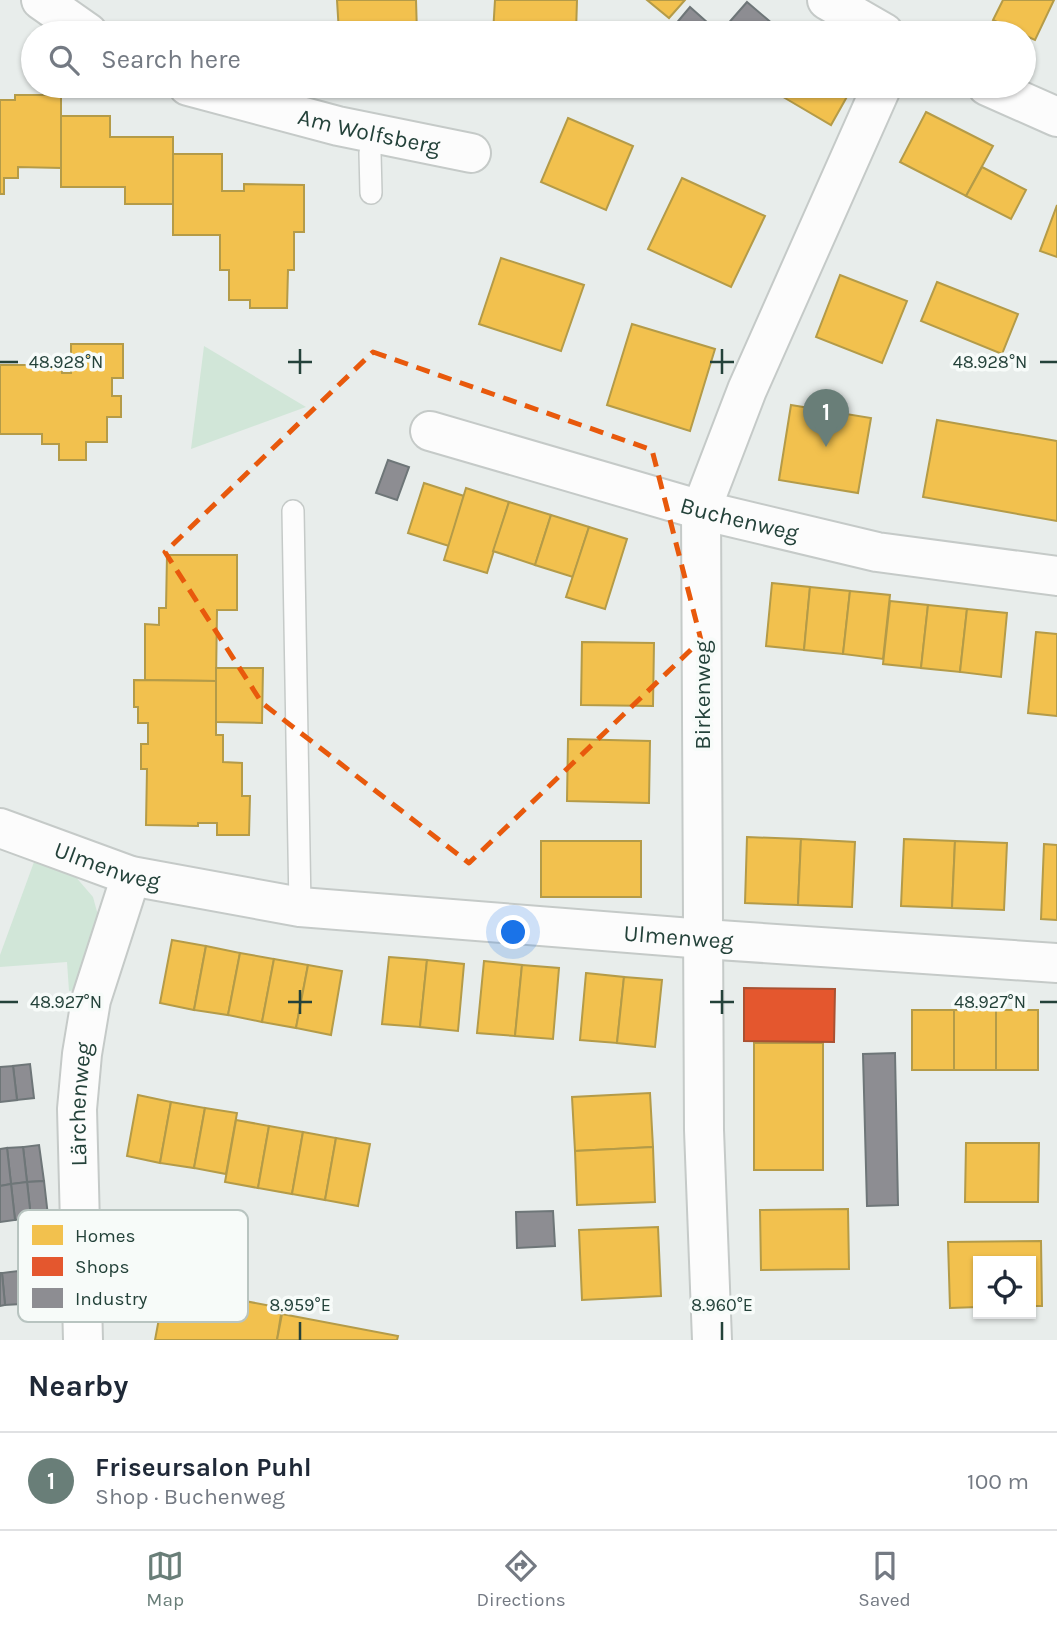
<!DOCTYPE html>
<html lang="en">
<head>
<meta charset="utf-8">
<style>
	body { margin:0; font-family:Karla,sans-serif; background:#f2f2f3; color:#1f2937 }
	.controls { position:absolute; right:21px; bottom:21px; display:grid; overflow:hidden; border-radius:0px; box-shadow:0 2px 5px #0004 }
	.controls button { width:63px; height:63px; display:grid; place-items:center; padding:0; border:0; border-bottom:2px solid #e0e1e3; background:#fff; color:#1f2937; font:35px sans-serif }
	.you { position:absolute; left:514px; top:933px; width:24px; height:24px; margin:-18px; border:5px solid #fff; border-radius:50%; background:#1a73e8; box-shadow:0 0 0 10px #1a73e833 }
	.badge { display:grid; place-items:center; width:46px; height:46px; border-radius:50%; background:#697e78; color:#fff; font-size:23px; font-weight:700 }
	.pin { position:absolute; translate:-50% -58px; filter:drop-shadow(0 2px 4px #0008) }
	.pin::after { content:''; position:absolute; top:37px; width:24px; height:21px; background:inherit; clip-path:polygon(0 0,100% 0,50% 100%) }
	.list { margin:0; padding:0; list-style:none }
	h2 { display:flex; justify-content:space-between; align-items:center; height:91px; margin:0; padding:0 28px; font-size:30px }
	h2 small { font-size:23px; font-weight:400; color:#747a83 }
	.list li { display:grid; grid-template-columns:46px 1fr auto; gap:21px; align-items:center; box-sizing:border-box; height:98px; padding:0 28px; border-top:2px solid #e0e1e3 }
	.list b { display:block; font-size:26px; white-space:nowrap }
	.list p { margin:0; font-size:23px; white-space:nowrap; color:#747a83 }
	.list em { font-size:23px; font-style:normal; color:#747a83 }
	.icon { flex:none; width:38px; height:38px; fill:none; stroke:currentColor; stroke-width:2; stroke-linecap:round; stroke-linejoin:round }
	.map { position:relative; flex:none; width:1057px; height:1340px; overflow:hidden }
	.search { position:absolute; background:#fff; box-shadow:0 2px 5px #0004; left:21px; right:21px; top:21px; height:77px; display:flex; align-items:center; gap:18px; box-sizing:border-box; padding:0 24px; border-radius:38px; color:#747a83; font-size:26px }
	.sheet { height:189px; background:#fff }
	nav { display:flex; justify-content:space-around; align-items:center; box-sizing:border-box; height:98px; border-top:2px solid #e0e1e3; background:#fff; font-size:19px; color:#747a83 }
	nav a { display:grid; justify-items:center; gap:4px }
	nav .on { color:#697e78 }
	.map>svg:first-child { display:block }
	.green { fill:#d1e6d8 }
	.homes { fill:#f2c14e; stroke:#b49b48; stroke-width:2 }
	.shops { fill:#e4572e; stroke:#aa5132; stroke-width:2 }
	.industry { fill:#8d8d92; stroke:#6e7678; stroke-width:2 }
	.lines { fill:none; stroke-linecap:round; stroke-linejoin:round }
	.service-casing { stroke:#c5cac8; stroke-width:24 }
	.minor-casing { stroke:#c5cac8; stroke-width:42 }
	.service { stroke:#fcfcfc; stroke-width:21 }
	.minor { stroke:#fcfcfc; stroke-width:38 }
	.marked { fill:none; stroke:#e8590c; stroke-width:5; stroke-dasharray:14 9; stroke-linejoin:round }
	.ticks { fill:none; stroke:#24423a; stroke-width:2.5 }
	.labels { text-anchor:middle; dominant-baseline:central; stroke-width:7; stroke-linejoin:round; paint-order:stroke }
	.street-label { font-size:23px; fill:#24423a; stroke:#f7fbf9 }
	.key { fill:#f7fbf9; stroke:#b8c4c0; stroke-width:2 }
	.key-label { font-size:19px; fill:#24423a }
	.ticks-label { font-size:18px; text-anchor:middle; fill:#24423a; stroke:#f7fbf9; stroke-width:7; stroke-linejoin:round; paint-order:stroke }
</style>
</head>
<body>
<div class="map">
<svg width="1057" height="1340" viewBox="0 0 1057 1340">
	<rect width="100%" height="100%" fill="#e8edeb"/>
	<g class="green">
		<path d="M204,346L306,407L191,449Z"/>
		<path d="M34,862L74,875L93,897L99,919L82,989L69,991L67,962L0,967V955Z"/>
	</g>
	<g class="homes">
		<path d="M337,0H416L417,33H339Z"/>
		<path d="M495,0H577L576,33H493Z"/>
		<path d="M647,0H685L669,18Z"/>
		<path d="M1003,0H1054L1035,40L1024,35V33H1020L993,20Z"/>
		<path d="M776,86H853L831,125L773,91Z"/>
		<path d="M15,95H61V168L18,167V178H4V194H0V100H15Z"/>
		<path d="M926,112L993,146L966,196L900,162Z"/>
		<path d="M61,116H110V137H173V204H125V187H61Z"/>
		<path d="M568,118L633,146L606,210L541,182Z"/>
		<path d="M173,154H222V191H244V184L304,185V232H294V270H288L287,308H250V300H229V270H220V235H173Z"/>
		<path d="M982,167L1026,190L1011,219L966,196Z"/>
		<path d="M682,178L765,216L731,287L648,249Z"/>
		<path d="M1057,205V257L1040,251Z"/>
		<path d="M501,258L584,285L561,351L479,324Z"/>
		<path d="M840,275L907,301L882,363L816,337Z"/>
		<path d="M937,282L1018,314L1002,354L921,321Z"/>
		<path d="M632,324L715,349L690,431L607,405Z"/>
		<path d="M71,344H123V378H112V396H121V417H107V442H86V460H59V444H42V434H0V365H42V361H61L62,373H71Z"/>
		<path d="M791,405L871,418L858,493L779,480Z"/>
		<path d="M937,420L1057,441V521L923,497Z"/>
		<path d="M424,483L464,496L449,546L408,533Z"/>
		<path d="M466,488L509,502L487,573L444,560Z"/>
		<path d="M509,502L551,515L535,565L493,551Z"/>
		<path d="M551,515L589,527L573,577L535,565Z"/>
		<path d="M589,527L627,539L605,609L566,597Z"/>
		<path d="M167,555H237V610H217L216,681L145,680V624L159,625V608H166Z"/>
		<path d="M772,583L810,587L804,650L766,646Z"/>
		<path d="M810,587L850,591L843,654L804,650Z"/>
		<path d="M850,591L890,595L883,659L843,654Z"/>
		<path d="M890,601L928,605L921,668L883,664Z"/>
		<path d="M928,605L967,609L960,672L921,668Z"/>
		<path d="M967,609L1007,613L1001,677L960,672Z"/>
		<path d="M1036,632L1057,634V716L1028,713Z"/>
		<path d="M582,642L654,643L653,706L581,705Z"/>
		<path d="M216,668H263L262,723L216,722Z"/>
		<path d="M134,680L216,681V735H223V762L242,763V796H250L249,835H217V823H198V826L146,825L147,769H141V744H148V723H138V707H134Z"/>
		<path d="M568,739L650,741L649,803L567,801Z"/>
		<path d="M747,837L801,839L798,905L745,903Z"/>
		<path d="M801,839L855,842L852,907L798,905Z"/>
		<path d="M904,839L955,841L952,908L901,906Z"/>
		<rect x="541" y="841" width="100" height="56"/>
		<path d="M955,841L1007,843L1004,910L952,908Z"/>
		<path d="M1044,844L1057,845V920L1041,919Z"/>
		<path d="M172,940L206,946L194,1010L160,1003Z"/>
		<path d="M206,946L240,953L228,1015L194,1010Z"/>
		<path d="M240,953L274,959L262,1022L228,1015Z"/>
		<path d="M389,957L427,960L420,1027L382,1024Z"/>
		<path d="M274,959L308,965L296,1028L262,1022Z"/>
		<path d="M427,960L464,964L458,1031L420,1027Z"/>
		<path d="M484,961L522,965L515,1036L477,1033Z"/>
		<path d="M308,965L342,971L331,1035L296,1028Z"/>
		<path d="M522,965L559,968L553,1039L515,1036Z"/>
		<path d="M586,973L624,977L617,1043L580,1040Z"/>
		<path d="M624,977L662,980L655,1047L617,1043Z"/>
		<rect x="912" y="1010" width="42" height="60"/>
		<rect x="954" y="1010" width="42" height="60"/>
		<rect x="996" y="1010" width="42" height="60"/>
		<rect x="754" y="1043" width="69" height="127"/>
		<path d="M650,1093L653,1147L575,1151L572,1097Z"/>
		<path d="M138,1095L171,1102L160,1163L127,1156Z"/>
		<path d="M171,1102L205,1108L194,1168L160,1163Z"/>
		<path d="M205,1108L237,1113L226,1174L194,1168Z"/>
		<path d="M236,1120L269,1126L258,1188L225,1182Z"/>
		<path d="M269,1126L303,1132L292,1194L258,1188Z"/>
		<path d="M303,1132L336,1138L325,1200L292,1194Z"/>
		<path d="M336,1138L370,1144L358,1206L325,1200Z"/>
		<path d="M966,1143H1039L1038,1202H965Z"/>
		<path d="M653,1147L655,1202L577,1205L575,1151Z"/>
		<path d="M848,1209L849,1269L761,1270L760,1210Z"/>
		<path d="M658,1227L661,1296L582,1300L579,1230Z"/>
		<path d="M1041,1241L1042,1306H1031V1261H978V1307L950,1308L948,1242Z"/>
		<path d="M165,1286L282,1308L277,1340H155Z"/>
		<path d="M282,1314L398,1336L397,1340H277Z"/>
	</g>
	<path class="shops" d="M744,988L835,989L834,1042L744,1041Z"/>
	<g class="industry">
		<path d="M747,2L774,25L768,33H734L726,26Z"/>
		<path d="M690,7L717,31L715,33H670L669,32Z"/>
		<path d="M388,460L409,467L397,500L376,493Z"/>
		<path d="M895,1053L898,1205L867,1206L863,1054Z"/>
		<path d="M30,1064L34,1098L17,1100L13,1066Z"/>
		<path d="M13,1066L17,1100L0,1102V1067Z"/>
		<path d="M39,1145L44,1181L27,1182L23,1147Z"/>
		<path d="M23,1147L27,1182L11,1184L7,1148Z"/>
		<path d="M7,1148L11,1184L0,1186V1149Z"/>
		<path d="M44,1181L48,1216L31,1218L27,1182Z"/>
		<path d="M27,1182L31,1218L15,1220L11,1184Z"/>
		<path d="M11,1184L15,1220L0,1222V1186Z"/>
		<path d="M553,1211L555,1246L517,1248L516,1212Z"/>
		<path d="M18,1271L21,1304L5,1305L2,1273Z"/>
		<path d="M0,1273H2L5,1305L0,1306Z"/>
	</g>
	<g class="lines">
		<defs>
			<g id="service">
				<path d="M371,193L370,153L375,134"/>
				<path d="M293,511L300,907"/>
			</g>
			<g id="minor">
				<path d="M41,0L88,33"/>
				<path d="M827,0L884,33"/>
				<path id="s1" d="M188,86L338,126L471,153"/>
				<path d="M987,86L1057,117"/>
				<path id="s2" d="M430,431L701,510L877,552L1057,576"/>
				<path id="s3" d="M0,828L131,876L300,907L704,939L1057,963"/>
				<path id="s4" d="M83,1340L77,1109L82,1054L91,1000L131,876"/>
				<path d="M712,1340L704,1130L701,510L747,390L882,86"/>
			</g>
		</defs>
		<use href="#service" class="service-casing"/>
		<use href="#minor" class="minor-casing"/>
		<use href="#service" class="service"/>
		<use href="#minor" class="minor"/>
	</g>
	<path class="marked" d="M373,352L652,450L701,640L469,863L262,703L165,552Z"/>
	<path class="ticks" d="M300,349V374M722,349V374M0,362H18M288,362H312M710,362H734M1040,362H1057M300,990V1014M722,990V1014M0,1002H18M288,1002H312M710,1002H734M1040,1002H1057M300,1322V1340M722,1322V1340"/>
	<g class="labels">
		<g class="street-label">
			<text stroke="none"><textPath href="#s1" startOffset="187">Am Wolfsberg</textPath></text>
			<text stroke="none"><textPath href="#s2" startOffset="322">Buchenweg</textPath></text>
			<text transform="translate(702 695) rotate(-90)">Birkenweg</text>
			<text stroke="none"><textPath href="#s3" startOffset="114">Ulmenweg</textPath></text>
			<text stroke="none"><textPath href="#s3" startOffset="691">Ulmenweg</textPath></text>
			<text stroke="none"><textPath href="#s4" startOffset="236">Lärchenweg</textPath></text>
		</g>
	</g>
	<rect x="18" y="1210" width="230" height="112" rx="10" class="key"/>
	<rect x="32" y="1225" width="31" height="20" fill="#f2c14e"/>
	<rect x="32" y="1257" width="31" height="19" fill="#e4572e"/>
	<rect x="32" y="1288" width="31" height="20" fill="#8d8d92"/>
	<g class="key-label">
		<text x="75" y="1242">Homes</text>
		<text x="75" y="1273">Shops</text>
		<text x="75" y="1305">Industry</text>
	</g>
	<g class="ticks-label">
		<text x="66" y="368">48.928°N</text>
		<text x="990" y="368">48.928°N</text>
		<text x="66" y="1008">48.927°N</text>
		<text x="990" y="1008">48.927°N</text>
		<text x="300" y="1311">8.959°E</text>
		<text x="722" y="1311">8.960°E</text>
	</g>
</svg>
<div class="controls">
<button><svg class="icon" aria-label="locate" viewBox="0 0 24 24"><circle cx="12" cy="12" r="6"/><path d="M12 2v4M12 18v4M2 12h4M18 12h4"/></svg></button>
</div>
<div class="you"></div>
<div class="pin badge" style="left:826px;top:447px">1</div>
<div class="search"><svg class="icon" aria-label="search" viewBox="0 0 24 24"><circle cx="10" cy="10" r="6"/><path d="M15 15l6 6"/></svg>Search here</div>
</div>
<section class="sheet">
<h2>Nearby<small></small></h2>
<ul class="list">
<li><span class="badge">1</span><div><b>Friseursalon Puhl</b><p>Shop · Buchenweg</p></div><em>100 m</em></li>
</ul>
</section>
<nav>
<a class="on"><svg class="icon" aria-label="map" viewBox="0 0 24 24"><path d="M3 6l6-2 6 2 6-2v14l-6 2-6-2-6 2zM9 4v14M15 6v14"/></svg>Map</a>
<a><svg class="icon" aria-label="directions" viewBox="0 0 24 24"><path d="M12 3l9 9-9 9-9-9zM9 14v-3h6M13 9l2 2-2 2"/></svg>Directions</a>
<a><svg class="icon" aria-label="saved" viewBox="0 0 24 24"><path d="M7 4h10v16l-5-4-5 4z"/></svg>Saved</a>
</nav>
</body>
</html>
